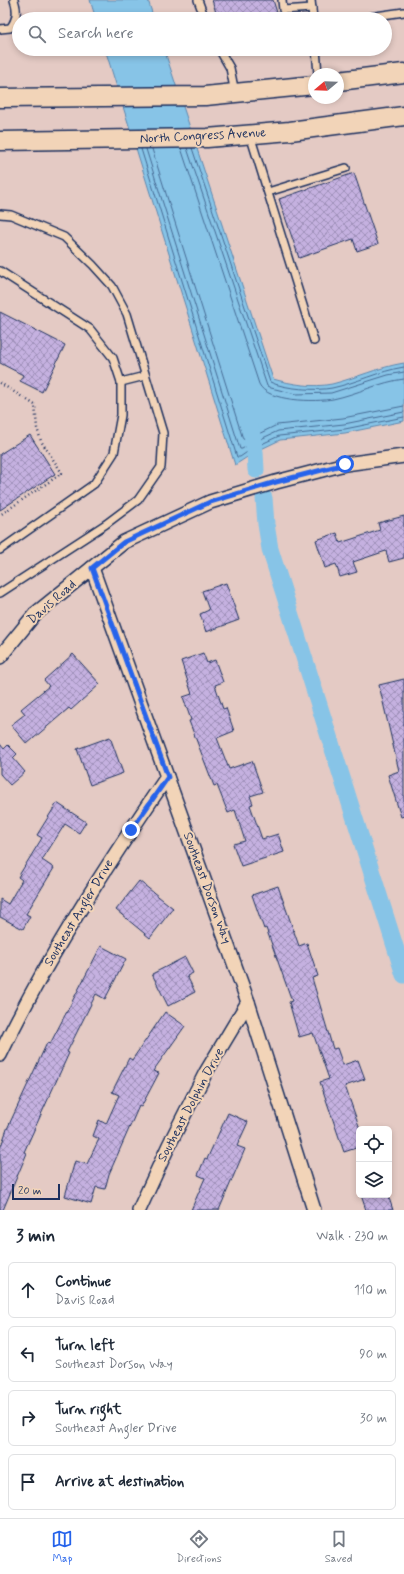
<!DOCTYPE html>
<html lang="en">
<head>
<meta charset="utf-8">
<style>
	body { margin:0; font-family:Mynerve,sans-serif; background:#f2f2f3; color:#1f2937 }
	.controls { position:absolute; right:12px; bottom:12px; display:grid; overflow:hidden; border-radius:6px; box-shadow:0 2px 6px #0003 }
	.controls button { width:36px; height:36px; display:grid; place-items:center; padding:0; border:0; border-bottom:1px solid #e0e1e3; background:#fff; color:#1f2937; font:20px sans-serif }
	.compass { position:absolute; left:308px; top:68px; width:36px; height:36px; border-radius:50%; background:#fff; box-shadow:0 2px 6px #0003; rotate:251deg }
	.scale { position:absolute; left:12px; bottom:10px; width:48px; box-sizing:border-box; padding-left:4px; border:2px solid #1b2f5e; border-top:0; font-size:11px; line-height:14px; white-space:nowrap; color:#1b2f5e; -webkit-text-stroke:3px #f2d4b8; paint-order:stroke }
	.stop { position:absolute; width:12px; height:12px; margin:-9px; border:3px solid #2563eb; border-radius:50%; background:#fff }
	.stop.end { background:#2563eb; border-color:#fff; box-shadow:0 1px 4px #0008 }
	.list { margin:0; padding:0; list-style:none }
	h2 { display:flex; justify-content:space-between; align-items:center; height:52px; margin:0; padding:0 16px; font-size:17px }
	h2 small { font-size:13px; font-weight:400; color:#747a83 }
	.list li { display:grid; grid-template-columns:26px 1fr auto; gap:12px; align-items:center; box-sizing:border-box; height:56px; margin:0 8px 8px; padding:0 8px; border:1px solid #e0e1e3; border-radius:6px }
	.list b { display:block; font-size:15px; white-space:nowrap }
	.list p { margin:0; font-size:13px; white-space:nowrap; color:#747a83 }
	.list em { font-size:13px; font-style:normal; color:#747a83 }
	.icon { flex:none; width:22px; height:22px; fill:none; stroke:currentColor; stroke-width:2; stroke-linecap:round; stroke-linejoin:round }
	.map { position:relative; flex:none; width:404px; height:1210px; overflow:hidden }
	.search { position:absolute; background:#fff; box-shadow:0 2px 6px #0003; left:12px; right:12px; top:12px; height:44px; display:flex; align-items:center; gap:10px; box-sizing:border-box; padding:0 14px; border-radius:22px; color:#747a83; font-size:15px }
	.sheet { height:308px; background:#fff }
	nav { display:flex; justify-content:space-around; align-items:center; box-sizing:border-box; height:56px; border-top:1px solid #e0e1e3; background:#fff; font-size:11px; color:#747a83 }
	nav a { display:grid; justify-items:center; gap:2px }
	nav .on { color:#2563eb }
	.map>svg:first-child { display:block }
	.water { fill:#87c4e7; stroke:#5c88b0 }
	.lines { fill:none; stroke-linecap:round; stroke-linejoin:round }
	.shore { stroke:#466b95; stroke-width:1 }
	.canal { stroke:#87c4e7; stroke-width:17 }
	.building { fill:url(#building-cross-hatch); stroke:#1b2f5e }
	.service-casing { stroke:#1b2f5e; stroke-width:10 }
	.minor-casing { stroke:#1b2f5e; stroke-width:16 }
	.secondary-casing { stroke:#1b2f5e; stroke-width:21 }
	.path { stroke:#1b2f5e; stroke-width:2.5; stroke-dasharray:1 3; stroke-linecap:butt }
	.service { stroke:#f2d4b8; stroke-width:7 }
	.minor { stroke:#f2d4b8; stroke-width:13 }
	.secondary { stroke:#f2d4b8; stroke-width:18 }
	.route { stroke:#2563eb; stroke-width:5 }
	.labels { text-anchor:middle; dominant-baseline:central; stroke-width:4; stroke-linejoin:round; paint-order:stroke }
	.street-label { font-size:13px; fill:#1b2f5e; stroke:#f2d4b8 }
</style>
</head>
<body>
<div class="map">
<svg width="404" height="1210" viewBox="0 0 404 1210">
	<defs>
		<pattern id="building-cross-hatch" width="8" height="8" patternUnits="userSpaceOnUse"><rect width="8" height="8" fill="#c5b1e0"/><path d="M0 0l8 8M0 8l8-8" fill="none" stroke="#9f90b9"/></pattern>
	</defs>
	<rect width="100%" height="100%" fill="#e4cac4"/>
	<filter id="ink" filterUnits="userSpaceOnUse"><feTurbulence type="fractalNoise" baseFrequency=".025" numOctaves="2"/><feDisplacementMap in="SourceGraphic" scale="8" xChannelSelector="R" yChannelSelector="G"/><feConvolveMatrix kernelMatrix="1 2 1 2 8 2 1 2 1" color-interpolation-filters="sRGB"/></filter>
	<g filter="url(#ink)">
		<g class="water">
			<path d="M90,0H148L154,19H96Z"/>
			<path d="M105,49H164L273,379C291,384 313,388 332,384C356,378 379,367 404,363V421L345,433L280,440L255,452L235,465Z"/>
		</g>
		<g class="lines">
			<g class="shore">
				<path d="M181,148L259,384C267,402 316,402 333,399C357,394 380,382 404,379"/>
				<path d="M187,148L267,386L271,388L296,394L331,393L388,375L404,372"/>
				<path d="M192,148L270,382C284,389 317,391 332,388C356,383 379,371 404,367"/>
				<path d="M141,149L237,457H240L253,448L279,436L345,429L404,417"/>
				<path d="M146,149L240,449H242L250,444L278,431L344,424L404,412"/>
				<path d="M152,149L243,439L246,440L277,425L343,418L404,406"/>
			</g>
			<g class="canal">
				<path d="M251,430L255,452L256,470"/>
				<path d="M264,498L266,524L270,549L404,975"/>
			</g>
		</g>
		<g class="building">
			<path d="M212,0H273L279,19H218Z"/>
			<path d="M354,173L378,244L357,251L353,239L299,258L279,199Z"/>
			<path d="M0,312L65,345L42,392L20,381L23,375L0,363Z"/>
			<path d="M30,435L55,474L0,510V454Z"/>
			<path d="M404,516V558L389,562L386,551L353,562L357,572L340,577L336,564L325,568L316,540L337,533L340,543L380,530L378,523Z"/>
			<path d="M226,583L239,620L206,632L200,614L209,610L202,591Z"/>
			<path d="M203,653L207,663L215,660L223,682L215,685L223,709L226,708L234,731L217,738L229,769L252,761L263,792L250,796L253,804L250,805L262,839L278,834L284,852L241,866L233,844L245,841L235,810L228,813L217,785L214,786L189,721L191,720L183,697L192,694L181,661Z"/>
			<path d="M73,654L100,684L71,710L69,708L27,744L11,725L25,714L21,709L49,686L44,680Z"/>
			<path d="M404,679V816L401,817L388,775L399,771L379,685Z"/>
			<path d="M110,737L123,773L90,785L77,749Z"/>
			<path d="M0,744L4,749L8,745L17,754L13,758L25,772L10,785L0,774Z"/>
			<path d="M57,803L86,822L79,833L65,824L42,860L54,868L26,914L30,916L23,929L0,917V899L8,904L22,880L18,877L42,838L37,835Z"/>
			<path d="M139,881L173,908L150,938L116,910Z"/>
			<path d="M278,886L299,946L307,943L318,976L312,978L333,1049L337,1048L343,1065L358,1060L365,1079L345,1086L359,1126V1147L344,1152L320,1082L329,1079L313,1033L299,1037L289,1002L292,1001L266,928L264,929L252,895Z"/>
			<path d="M101,946L126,959L105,999L96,994L67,1052L69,1053L24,1152L27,1153L3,1210H0V1149L7,1129L47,1043L50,1044Z"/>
			<path d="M185,957L193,973L187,976L195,992L168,1006L152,974Z"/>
			<path d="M165,1012L185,1026L153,1071L159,1073L141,1107L139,1106L109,1174L105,1189L96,1187L91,1204L65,1196L75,1161L87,1164L99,1139L93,1136L99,1120L106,1124L119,1095L112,1092L129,1058L132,1060Z"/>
			<path d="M228,1113L248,1122L237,1146L245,1149L219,1210H191L205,1178L198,1175L205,1158L207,1159Z"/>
			<path d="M361,1195H388L393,1210H366Z"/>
		</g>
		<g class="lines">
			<defs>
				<g id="service">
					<path d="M198,0L205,19"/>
					<path d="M282,0L283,10L312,8"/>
					<path d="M311,0L313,19"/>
					<path d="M354,19L404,12"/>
					<path d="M0,29L10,28C17,20 18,11 14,0"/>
					<path d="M219,49L230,68L235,93"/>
					<path d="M316,49L318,74"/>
					<path d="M250,135L314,341"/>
					<path d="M268,192L346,168"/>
					<path d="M0,214L11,215L64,237L93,265L112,286L127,314L163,433L161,467L138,500L106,524L0,593"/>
					<path d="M0,271L90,329L113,358L121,382V415L114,453L94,484L0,550"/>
					<path d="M121,382L145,376"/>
				</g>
				<g id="minor">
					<path d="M92,568L248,1002L314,1210"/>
					<path d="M0,657L35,614L124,542L210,502L276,482L345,464L404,456"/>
					<path d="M0,1055C47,957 106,866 167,777"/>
					<path d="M139,1210L169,1145L206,1072L248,1002"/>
				</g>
				<g id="secondary">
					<path d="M338,81L404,73"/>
					<path d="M0,98L205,96L314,85"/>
					<path d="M0,141L207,138L290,131L404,116"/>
				</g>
			</defs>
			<use href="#service" class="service-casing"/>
			<use href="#minor" class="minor-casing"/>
			<use href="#secondary" class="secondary-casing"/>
			<path class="path" d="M0,383L35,405L37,428L41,441L62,473L0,515"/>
			<use href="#service" class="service"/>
			<use href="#minor" class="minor"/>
			<use href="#secondary" class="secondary"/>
		</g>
	</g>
	<g class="lines" filter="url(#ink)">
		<path class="route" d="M131,830L168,777L92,568L124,542L210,502L276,482L345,464"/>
	</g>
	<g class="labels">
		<g class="street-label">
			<text transform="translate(203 136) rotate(-3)">North Congress Avenue</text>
			<text transform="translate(52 602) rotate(-41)">Davis Road</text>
			<text transform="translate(207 888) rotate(70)">Southeast Dorson Way</text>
			<text transform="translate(79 913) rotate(-59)">Southeast Angler Drive</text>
			<text transform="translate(191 1105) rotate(-62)">Southeast Dolphin Drive</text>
		</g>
	</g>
</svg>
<div class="controls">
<button><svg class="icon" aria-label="locate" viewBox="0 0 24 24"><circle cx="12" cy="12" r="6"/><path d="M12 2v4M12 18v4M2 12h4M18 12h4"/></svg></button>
<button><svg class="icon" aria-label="layers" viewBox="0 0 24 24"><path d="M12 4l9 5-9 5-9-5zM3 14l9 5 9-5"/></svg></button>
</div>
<svg class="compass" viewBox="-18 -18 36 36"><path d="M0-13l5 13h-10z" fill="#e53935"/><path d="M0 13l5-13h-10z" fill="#747a83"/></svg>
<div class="scale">20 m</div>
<div class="stop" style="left:345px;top:464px"></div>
<div class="stop end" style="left:131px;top:830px"></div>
<div class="search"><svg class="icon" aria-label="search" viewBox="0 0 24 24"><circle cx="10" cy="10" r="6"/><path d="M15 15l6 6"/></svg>Search here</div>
</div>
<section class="sheet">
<h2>3 min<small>Walk · 230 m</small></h2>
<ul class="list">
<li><svg class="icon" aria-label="ahead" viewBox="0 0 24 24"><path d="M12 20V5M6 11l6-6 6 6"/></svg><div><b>Continue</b><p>Davis Road</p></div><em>110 m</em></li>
<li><svg class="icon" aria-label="left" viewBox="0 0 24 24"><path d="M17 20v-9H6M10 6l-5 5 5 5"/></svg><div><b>Turn left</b><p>Southeast Dorson Way</p></div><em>90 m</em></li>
<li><svg class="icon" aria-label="right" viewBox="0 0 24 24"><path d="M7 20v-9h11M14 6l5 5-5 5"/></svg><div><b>Turn right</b><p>Southeast Angler Drive</p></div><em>30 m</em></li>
<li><svg class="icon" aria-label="arrive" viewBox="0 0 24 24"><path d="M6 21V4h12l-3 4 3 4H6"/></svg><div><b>Arrive at destination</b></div></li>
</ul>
</section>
<nav>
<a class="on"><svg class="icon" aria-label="map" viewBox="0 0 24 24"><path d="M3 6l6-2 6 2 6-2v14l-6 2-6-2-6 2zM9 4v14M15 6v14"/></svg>Map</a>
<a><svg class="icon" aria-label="directions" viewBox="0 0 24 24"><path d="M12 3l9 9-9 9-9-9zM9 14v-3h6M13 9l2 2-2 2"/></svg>Directions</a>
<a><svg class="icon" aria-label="saved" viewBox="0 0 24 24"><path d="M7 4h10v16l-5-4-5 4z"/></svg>Saved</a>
</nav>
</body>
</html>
